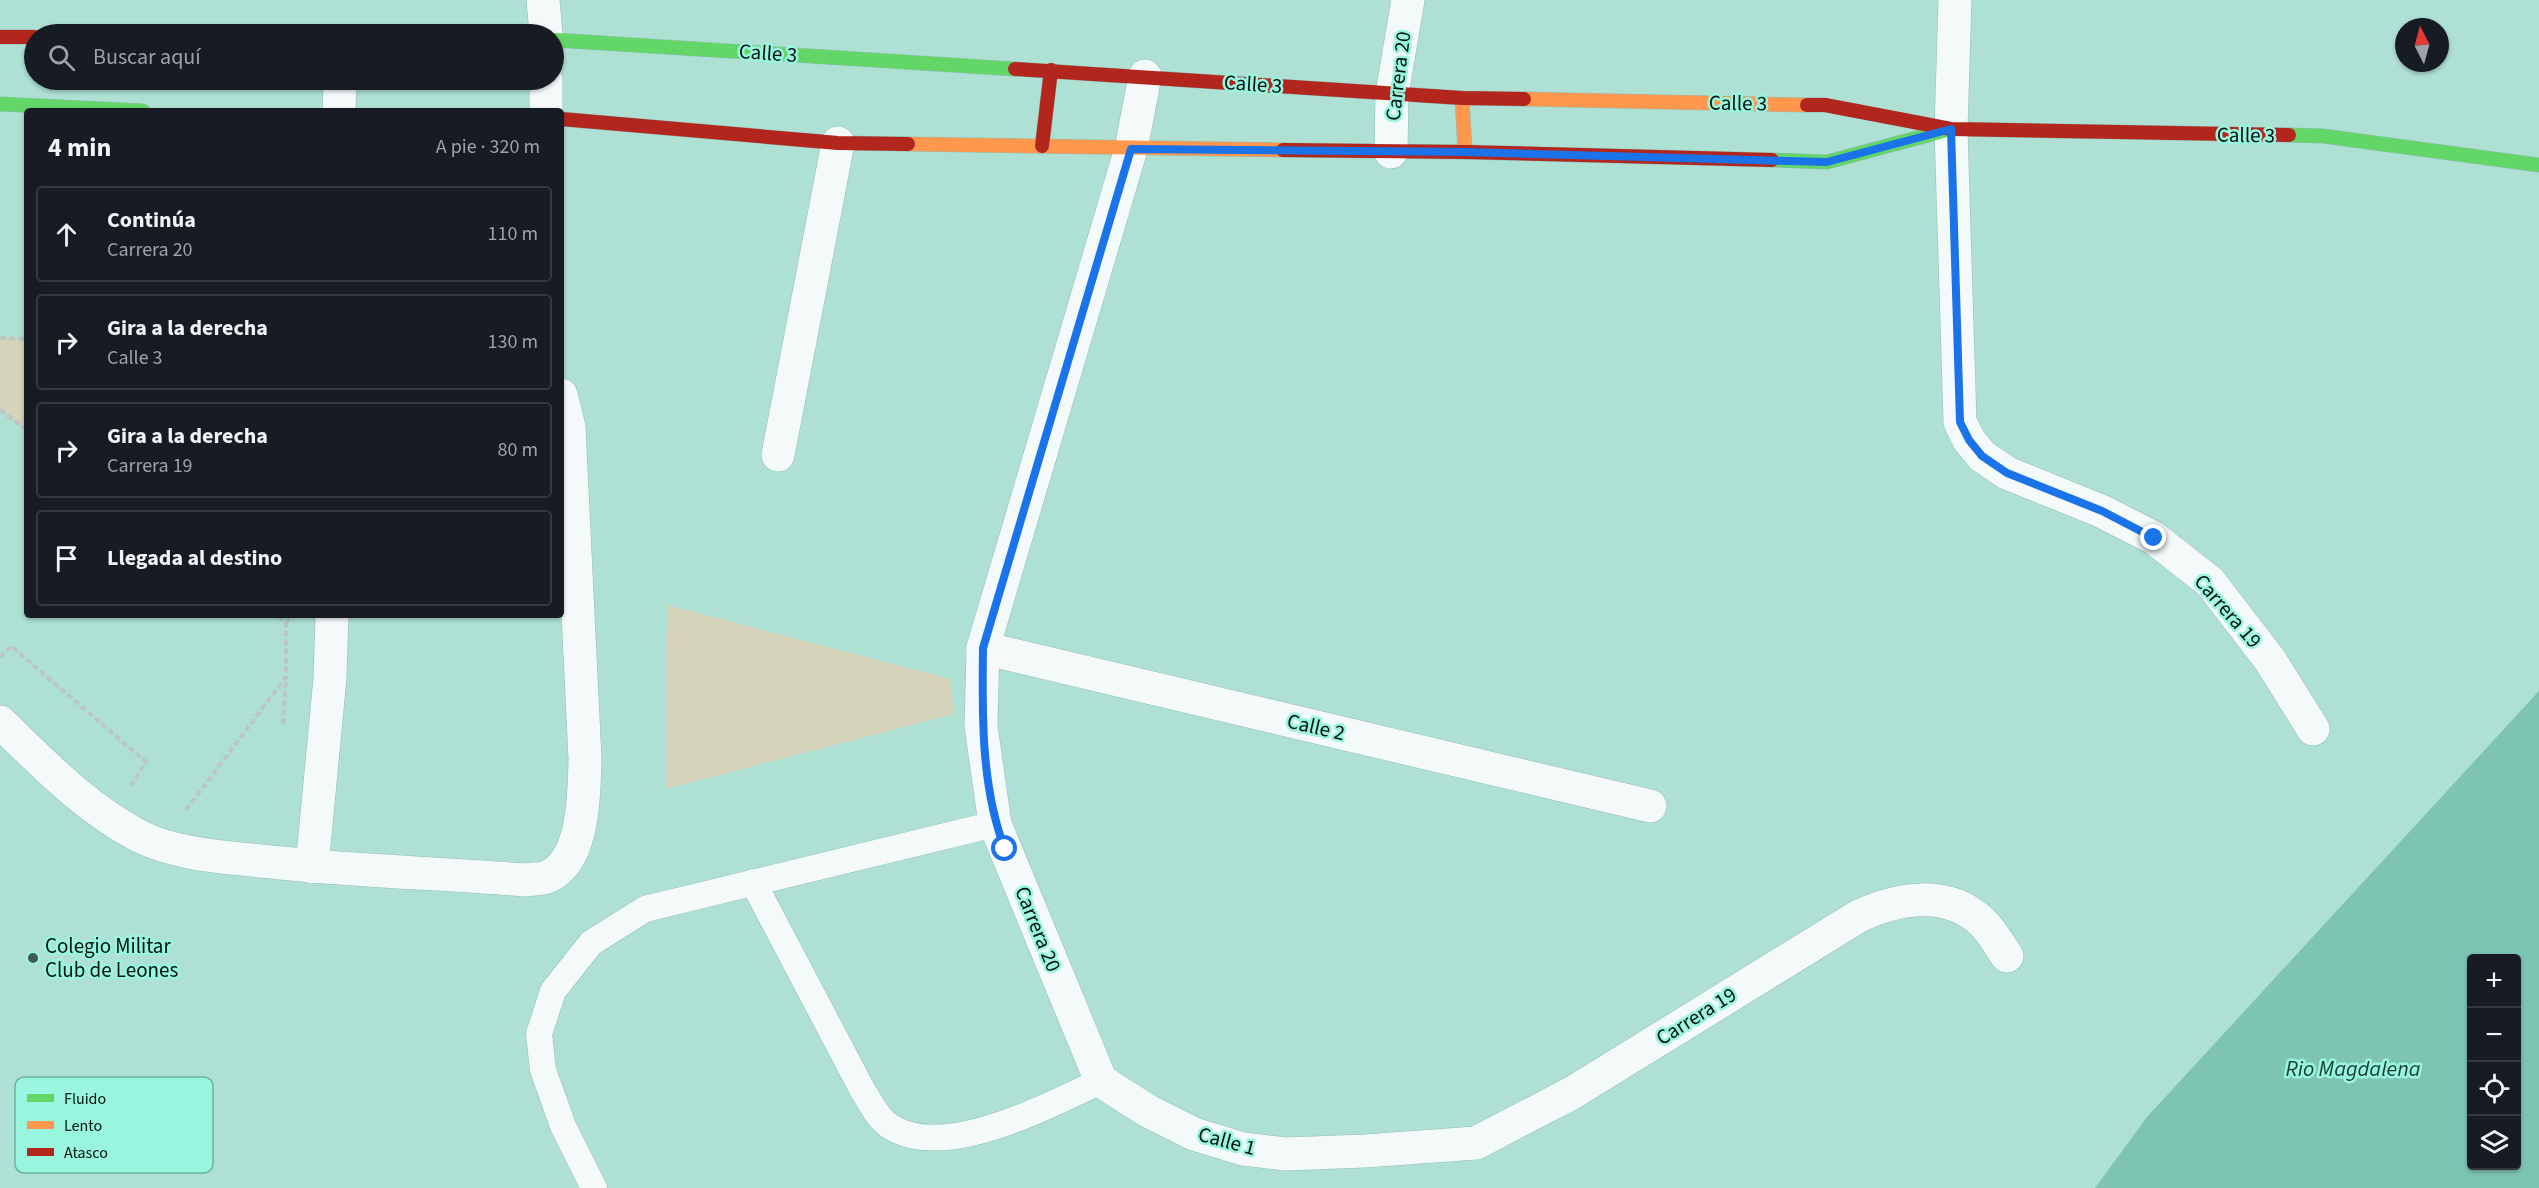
<!DOCTYPE html>
<html lang="es">
<head>
<meta charset="utf-8">
<style>
	body { margin:0; font-family:"Source Sans 3",sans-serif; background:#242831; color:#f1f3f6 }
	.controls { position:absolute; right:18px; bottom:18px; display:grid; overflow:hidden; border-radius:6px; box-shadow:0 2px 4px #0004 }
	.controls button { width:54px; height:54px; display:grid; place-items:center; padding:0; border:0; border-bottom:2px solid #363941; background:#171b24; color:#f1f3f6; font:30px sans-serif }
	.compass { position:absolute; left:2395px; top:18px; width:54px; height:54px; border-radius:50%; background:#171b24; box-shadow:0 2px 4px #0004; rotate:354deg }
	.stop { position:absolute; width:18px; height:18px; margin:-14px; border:4px solid #1a73e8; border-radius:50%; background:#fff }
	.stop.end { background:#1a73e8; border-color:#fff; box-shadow:0 2px 6px #0008 }
	.list { margin:0; padding:0; list-style:none }
	h2 { display:flex; justify-content:space-between; align-items:center; height:78px; margin:0; padding:0 24px; font-size:26px }
	h2 small { font-size:20px; font-weight:400; color:#9ea1a6 }
	.list li { display:grid; grid-template-columns:39px 1fr auto; gap:18px; align-items:center; box-sizing:border-box; height:96px; margin:0 12px 12px; padding:0 12px; border:2px solid #363941; border-radius:6px }
	.list b { display:block; font-size:22px; white-space:nowrap }
	.list p { margin:0; font-size:20px; white-space:nowrap; color:#9ea1a6 }
	.list em { font-size:20px; font-style:normal; color:#9ea1a6 }
	.icon { flex:none; width:33px; height:33px; fill:none; stroke:currentColor; stroke-width:2; stroke-linecap:round; stroke-linejoin:round }
	.map { position:relative; flex:none; width:2539px; height:1188px; overflow:hidden }
	.search { position:absolute; background:#171b24; box-shadow:0 2px 4px #0004; left:24px; top:24px; width:540px; height:66px; display:flex; align-items:center; gap:15px; box-sizing:border-box; padding:0 21px; border-radius:33px; color:#9ea1a6; font-size:22px }
	.panel { position:absolute; background:#171b24; box-shadow:0 2px 4px #0004; left:24px; top:108px; width:540px; height:510px; border-radius:6px }
	.map>svg:first-child { display:block }
	.green { fill:#d6d3bb }
	.water { fill:#7dc4b3; fill-rule:evenodd }
	.lines { fill:none; stroke-linecap:round; stroke-linejoin:round }
	.lane-casing { stroke:#94bcb3; stroke-width:27 }
	.street-casing { stroke:#94bcb3; stroke-width:34 }
	.fast-casing { stroke:#94bcb3; stroke-width:15 }
	.slow-casing { stroke:#94bcb3; stroke-width:15 }
	.jam-casing { stroke:#94bcb3; stroke-width:15 }
	.path { stroke:#bac7c4; stroke-width:4; stroke-dasharray:6 3; stroke-linecap:butt }
	.lane { stroke:#f3faf9; stroke-width:26 }
	.street { stroke:#f3faf9; stroke-width:33 }
	.fast { stroke:#63d668; stroke-width:14 }
	.slow { stroke:#ff974d; stroke-width:14 }
	.jam { stroke:#b3261e; stroke-width:14 }
	.route { stroke:#1a73e8; stroke-width:8 }
	.poi-dot { fill:#3d5b54; stroke:#9af5df; stroke-width:2 }
	.labels { text-anchor:middle; dominant-baseline:central; stroke-width:5; stroke-linejoin:round; paint-order:stroke }
	.street-label { font-size:21px; fill:#00140f; stroke:#9af5df }
	.poi-label { font-size:21px; fill:#00140f; stroke:#9af5df; text-anchor:start }
	.water-label { font-size:22px; font-style:italic; fill:#183e36; stroke:#9af5df }
	.key { fill:#9af5df; stroke:#6cb2a1; stroke-width:1.5 }
	.key-label { font-size:16px; fill:#00140f }
</style>
</head>
<body>
<div class="map">
<svg width="2539" height="1188" viewBox="0 0 2539 1188">
	<rect width="100%" height="100%" fill="#afe0d4"/>
	<g class="green">
		<path d="M0,338L27,339V429L0,410Z"/>
		<path d="M667,605L950,679L954,714L665,789Z"/>
	</g>
	<path class="water" d="M2539,691V1188H2095L2147,1117ZM2472,958H2516V1166H2472Z"/>
	<g class="lines">
		<defs>
			<g id="lane">
				<path d="M753,882L863,1091C871,1103 878,1120 891,1127C946,1161 1049,1105 1101,1081"/>
				<path d="M594,1188L563,1126L543,1070L539,1034L553,991L591,943L645,909L995,824"/>
			</g>
			<g id="street">
				<path d="M543,0L546,34"/>
				<path d="M1955,0L1951,129L1960,422L1969,440L1982,456L2007,473L2101,511L2154,538L2210,582L2270,660L2313,729"/>
				<path d="M1145,76L1131,149L983,648L981,726L995,824L1101,1081L1148,1111L1194,1134L1243,1149L1285,1154L1365,1151L1476,1143L1572,1093L1859,916C1898,898 1947,889 1982,922C1992,931 1999,945 2007,956"/>
				<path d="M546,80V111"/>
				<path d="M339,111L340,80"/>
				<path d="M1391,152L1392,94L1408,0"/>
				<path d="M778,455L838,143"/>
				<path d="M983,648L1650,806"/>
				<path d="M0,722C43,763 84,807 137,835C173,854 222,857 261,861C349,871 437,873 525,880C531,879 538,879 544,878C585,865 584,793 585,759L569,427L561,395"/>
				<path d="M312,867L330,678L332,615"/>
			</g>
			<g id="fast">
				<path d="M554,40L1015,69"/>
				<path d="M0,104L143,111"/>
				<path d="M2289,135L2323,136L2539,165"/>
				<path d="M1772,160L1827,162L1943,131"/>
			</g>
			<g id="slow">
				<path d="M1462,98L1465,152"/>
				<path d="M1524,99L1807,105"/>
				<path d="M908,144L1283,150"/>
			</g>
			<g id="jam">
				<path d="M0,37H34"/>
				<path d="M1015,69L1462,98L1524,99"/>
				<path d="M1807,105H1825L1951,129L2289,135"/>
				<path d="M561,119L838,143L908,144"/>
				<path d="M1042,146L1051,70"/>
				<path d="M1283,150L1465,152L1772,160"/>
			</g>
		</defs>
		<use href="#lane" class="lane-casing"/>
		<use href="#street" class="street-casing"/>
		<use href="#fast" class="fast-casing"/>
		<use href="#slow" class="slow-casing"/>
		<use href="#jam" class="jam-casing"/>
		<g class="path">
			<path d="M0,338L27,339"/>
			<path d="M0,410L27,430"/>
			<path d="M289,615V620H294"/>
			<path d="M0,657L11,646L146,762L131,785"/>
			<path d="M283,724L286,678"/>
			<path d="M186,810L286,677V622L276,615"/>
		</g>
		<use href="#lane" class="lane"/>
		<use href="#street" class="street"/>
		<use href="#fast" class="fast"/>
		<use href="#slow" class="slow"/>
		<use href="#jam" class="jam"/>
	</g>
	<g class="lines">
		<path class="route" d="M1005,849C981,788 982,712 983,648L1131,149L1465,152L1827,162L1951,129L1960,422L1969,440L1982,456L2007,473L2102,511L2154,538"/>
	</g>
	<circle class="poi-dot" cx="33" cy="958" r="6"/>
	<g class="labels">
		<g class="street-label">
			<text transform="translate(768 53) rotate(4)">Calle 3</text>
			<text transform="translate(1398 76) rotate(-83)">Carrera 20</text>
			<text transform="translate(1253 84) rotate(4)">Calle 3</text>
			<text transform="translate(1738 103) rotate(1)">Calle 3</text>
			<text transform="translate(2246 135) rotate(1)">Calle 3</text>
			<text transform="translate(2228 611) rotate(49)">Carrera 19</text>
			<text transform="translate(1316 727) rotate(13)">Calle 2</text>
			<text transform="translate(1038 929) rotate(68)">Carrera 20</text>
			<text transform="translate(1696 1016) rotate(-32)">Carrera 19</text>
			<text transform="translate(1227 1141) rotate(15)">Calle 1</text>
		</g>
		<g class="poi-label">
			<text x="45" y="946">Colegio Militar<tspan x="45" dy="24">Club de Leones</tspan></text>
		</g>
		<g class="water-label">
			<text x="2353" y="1069">Rio Magdalena</text>
		</g>
	</g>
	<rect x="15" y="1077" width="198" height="96" rx="9" class="key"/>
	<rect x="27" y="1094" width="27" height="8" fill="#63d668"/>
	<rect x="27" y="1121" width="27" height="8" fill="#ff974d"/>
	<rect x="27" y="1148" width="27" height="8" fill="#b3261e"/>
	<g class="key-label">
		<text x="64" y="1104">Fluido</text>
		<text x="64" y="1131">Lento</text>
		<text x="64" y="1158">Atasco</text>
	</g>
</svg>
<div class="controls">
<button>+</button>
<button>−</button>
<button><svg class="icon" aria-label="locate" viewBox="0 0 24 24"><circle cx="12" cy="12" r="6"/><path d="M12 2v4M12 18v4M2 12h4M18 12h4"/></svg></button>
<button><svg class="icon" aria-label="layers" viewBox="0 0 24 24"><path d="M12 4l9 5-9 5-9-5zM3 14l9 5 9-5"/></svg></button>
</div>
<svg class="compass" viewBox="-18 -18 36 36"><path d="M0-13l5 13h-10z" fill="#e53935"/><path d="M0 13l5-13h-10z" fill="#9ea1a6"/></svg>
<div class="stop" style="left:1005px;top:849px"></div>
<div class="stop end" style="left:2154px;top:538px"></div>
<div class="search"><svg class="icon" aria-label="search" viewBox="0 0 24 24"><circle cx="10" cy="10" r="6"/><path d="M15 15l6 6"/></svg>Buscar aquí</div>
<section class="panel">
<h2>4 min<small>A pie · 320 m</small></h2>
<ul class="list">
<li><svg class="icon" aria-label="ahead" viewBox="0 0 24 24"><path d="M12 20V5M6 11l6-6 6 6"/></svg><div><b>Continúa</b><p>Carrera 20</p></div><em>110 m</em></li>
<li><svg class="icon" aria-label="right" viewBox="0 0 24 24"><path d="M7 20v-9h11M14 6l5 5-5 5"/></svg><div><b>Gira a la derecha</b><p>Calle 3</p></div><em>130 m</em></li>
<li><svg class="icon" aria-label="right" viewBox="0 0 24 24"><path d="M7 20v-9h11M14 6l5 5-5 5"/></svg><div><b>Gira a la derecha</b><p>Carrera 19</p></div><em>80 m</em></li>
<li><svg class="icon" aria-label="arrive" viewBox="0 0 24 24"><path d="M6 21V4h12l-3 4 3 4H6"/></svg><div><b>Llegada al destino</b></div></li>
</ul>
</section>
</div>
</body>
</html>
